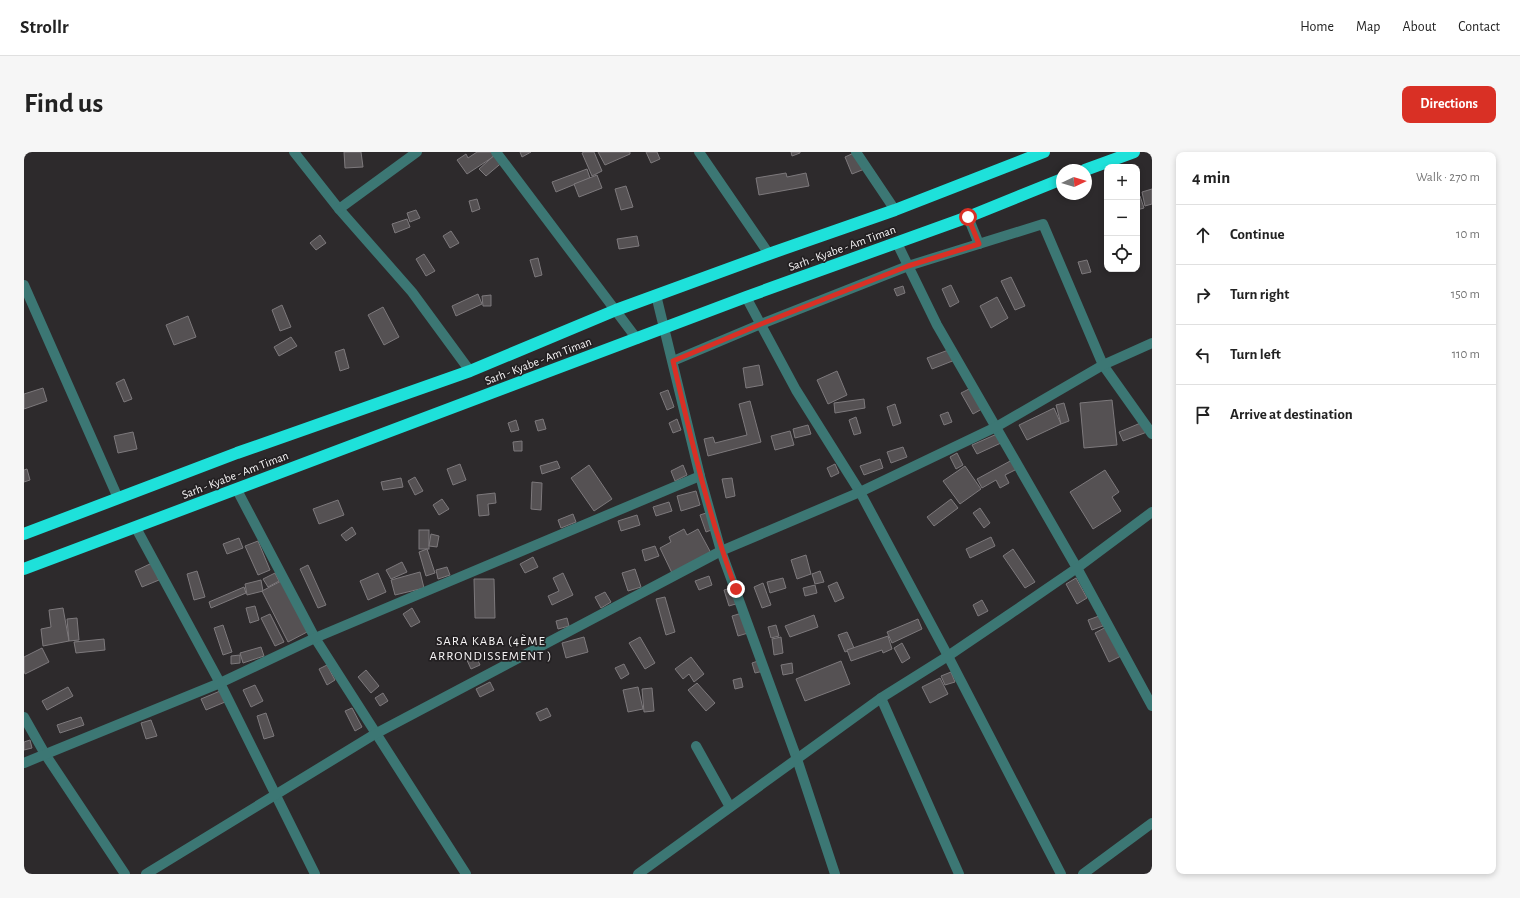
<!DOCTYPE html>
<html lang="en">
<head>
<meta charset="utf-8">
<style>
	body { margin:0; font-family:"Alegreya Sans",sans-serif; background:#f6f6f6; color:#222 }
	.controls { position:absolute; right:12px; top:12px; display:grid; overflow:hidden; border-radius:8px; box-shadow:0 2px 6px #0003 }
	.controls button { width:36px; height:36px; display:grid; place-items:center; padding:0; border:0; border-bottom:1px solid #e0e0e0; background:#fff; color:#222; font:20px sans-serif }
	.compass { position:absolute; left:1032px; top:12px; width:36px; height:36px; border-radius:50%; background:#fff; box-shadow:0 2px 6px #0003; rotate:86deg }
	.stop { position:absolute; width:12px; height:12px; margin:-9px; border:3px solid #d93025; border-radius:50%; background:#fff }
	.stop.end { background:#d93025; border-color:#fff; box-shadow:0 1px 4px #0008 }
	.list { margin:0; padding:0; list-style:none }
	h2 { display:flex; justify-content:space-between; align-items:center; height:52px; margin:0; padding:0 16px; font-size:17px }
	h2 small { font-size:13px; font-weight:400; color:#767676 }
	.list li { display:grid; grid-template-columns:26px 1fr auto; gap:12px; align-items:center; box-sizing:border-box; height:60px; padding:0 16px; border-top:1px solid #e0e0e0 }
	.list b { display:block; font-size:15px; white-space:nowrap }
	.list em { font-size:13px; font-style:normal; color:#767676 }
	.icon { flex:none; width:22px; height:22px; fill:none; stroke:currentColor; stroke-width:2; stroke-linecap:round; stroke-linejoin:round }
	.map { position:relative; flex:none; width:1128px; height:722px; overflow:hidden; border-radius:8px }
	header { display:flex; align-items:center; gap:24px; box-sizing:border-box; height:56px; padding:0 20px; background:#fff; border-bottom:1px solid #e0e0e0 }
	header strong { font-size:19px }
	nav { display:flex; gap:22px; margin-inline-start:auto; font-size:14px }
	.intro { display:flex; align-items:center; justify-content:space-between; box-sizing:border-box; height:96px; padding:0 24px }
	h1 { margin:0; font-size:28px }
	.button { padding:10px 18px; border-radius:8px; background:#d93025; color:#fff; font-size:14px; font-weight:700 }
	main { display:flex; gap:24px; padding:0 24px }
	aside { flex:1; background:#fff; border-radius:8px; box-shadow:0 2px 6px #0003 }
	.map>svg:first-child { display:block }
	.building { fill:#555153; stroke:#7d797c }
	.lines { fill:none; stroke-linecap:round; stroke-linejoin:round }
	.minor { stroke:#3c7774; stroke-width:10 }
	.highway { stroke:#1ee1da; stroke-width:12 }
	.route { stroke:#d93025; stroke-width:5 }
	.labels { text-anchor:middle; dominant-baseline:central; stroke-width:3.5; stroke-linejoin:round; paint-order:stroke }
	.street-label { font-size:12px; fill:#f5f3f4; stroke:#232022 }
	.neighbourhood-label { font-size:13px; letter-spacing:1px; fill:#f5f3f4; stroke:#232022 }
</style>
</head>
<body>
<header>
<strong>Strollr</strong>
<nav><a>Home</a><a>Map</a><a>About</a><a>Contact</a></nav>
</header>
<div class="intro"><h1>Find us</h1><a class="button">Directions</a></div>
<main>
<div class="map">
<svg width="1128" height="722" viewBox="0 0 1128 722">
	<rect width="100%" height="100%" fill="#2d2a2c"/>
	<g class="building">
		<path d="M320,0H337L339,15L321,16Z"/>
		<path d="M453,0H474L475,1L443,22L433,8L442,2L444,6Z"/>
		<path d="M474,0L481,8L462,24L455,17Z"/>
		<path d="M496,0H507L498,5Z"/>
		<path d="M560,0H570L578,19L568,24L558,1Z"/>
		<path d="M574,0H606V2L581,13Z"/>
		<path d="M622,0H633L636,7L627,11Z"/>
		<path d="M767,0H776V1L768,4Z"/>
		<path d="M832,0L843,16L828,22L821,5Z"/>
		<path d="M563,17L566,26L532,40L528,30Z"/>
		<path d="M762,21L763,25L782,21L785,34L735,43L732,26Z"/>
		<path d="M573,23L578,36L555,45L550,32Z"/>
		<path d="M602,34L609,55L597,58L591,37Z"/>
		<path d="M1128,37V52L1121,54L1118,40Z"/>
		<path d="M1116,44L1120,56L1113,58V45Z"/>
		<path d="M453,47L456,57L448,60L445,49Z"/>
		<path d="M392,58L396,66L386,70L383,61Z"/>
		<path d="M383,67L386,75L371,81L368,72Z"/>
		<path d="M427,79L435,91L426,96L419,84Z"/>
		<path d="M296,83L302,91L292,98L286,91Z"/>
		<path d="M613,84L615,94L595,97L593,87Z"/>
		<path d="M400,102L411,119L402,124L392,107Z"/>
		<path d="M514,106L518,123L511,125L506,108Z"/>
		<path d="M1063,108L1067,120L1058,122L1054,110Z"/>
		<path d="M987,125L1001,154L991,158L977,129Z"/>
		<path d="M927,133L935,150L926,155L918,137Z"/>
		<path d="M879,134L881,141L873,144L870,137Z"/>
		<path d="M454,142L458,152L432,164L428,154Z"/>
		<path d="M467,143V154H459L458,144Z"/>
		<path d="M973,145L984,166L967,176L956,154Z"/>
		<path d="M258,153L267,175L256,179L248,158Z"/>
		<path d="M359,155L375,185L360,193L344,163Z"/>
		<path d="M164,164L172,185L150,193L142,173Z"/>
		<path d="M267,185L273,194L255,204L250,195Z"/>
		<path d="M320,197L325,216L316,219L311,200Z"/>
		<path d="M927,197L931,208L908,217L903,206Z"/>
		<path d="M735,213L739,233L722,236L719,216Z"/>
		<path d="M813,219L823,243L804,252L793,228Z"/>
		<path d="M100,227L108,247L100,250L92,231Z"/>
		<path d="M19,236L23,249L0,257V242Z"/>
		<path d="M947,236L958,257L949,262L937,241Z"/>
		<path d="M644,238L650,255L643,258L636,241Z"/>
		<path d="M840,247L841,256L811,261L810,251Z"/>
		<path d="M1088,248L1093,293L1060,296L1056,251Z"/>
		<path d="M726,249L737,290L684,304L680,287L689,285L691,291L723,283L715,252Z"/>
		<path d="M1040,251L1045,269L1037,272L1032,253Z"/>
		<path d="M871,252L877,271L869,274L863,255Z"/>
		<path d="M1030,256L1037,272L1003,288L995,273Z"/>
		<path d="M924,260L928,270L920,273L916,263Z"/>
		<path d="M832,265L837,281L830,283L825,268Z"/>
		<path d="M519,267L522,277L514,279L511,269Z"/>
		<path d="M653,267L657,278L649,281L645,271Z"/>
		<path d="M492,268L495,278L487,280L484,271Z"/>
		<path d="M1119,270L1123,280L1099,289L1095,280Z"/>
		<path d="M784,273L787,282L771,286L769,277Z"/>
		<path d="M766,279L770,293L751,298L747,284Z"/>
		<path d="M109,280L113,297L94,301L90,284Z"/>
		<path d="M973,282L977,291L953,302L948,293Z"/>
		<path d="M498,289V299H490L489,290Z"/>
		<path d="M879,295L883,305L867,311L863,300Z"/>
		<path d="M933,301L939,313L932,317L926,305Z"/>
		<path d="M856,307L859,316L840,323L836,314Z"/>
		<path d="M988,308L993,317L981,323L985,331L976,336L972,328L958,336L953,327Z"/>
		<path d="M533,309L536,316L518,322L516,314Z"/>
		<path d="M436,312L442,328L429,333L423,317Z"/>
		<path d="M811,312L815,321L807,325L803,316Z"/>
		<path d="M565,313L588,347L570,359L547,326Z"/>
		<path d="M659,313L663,323L651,329L647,319Z"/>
		<path d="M941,314L957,337L936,352L919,329Z"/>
		<path d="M3,317L6,328L0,330V318Z"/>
		<path d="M1081,318L1095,340L1088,345L1097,359L1069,377L1046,340Z"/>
		<path d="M391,325L399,339L391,343L384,329Z"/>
		<path d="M377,326L379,335L359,338L357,330Z"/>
		<path d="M708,326L711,344L702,346L698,327Z"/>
		<path d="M508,330L518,331L517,358L507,357Z"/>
		<path d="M672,339L676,353L657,359L653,344Z"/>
		<path d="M471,341L472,351L464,352L465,363L455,364L453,343Z"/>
		<path d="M418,347L425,357L415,363L409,353Z"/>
		<path d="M927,347L934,356L910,374L903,365Z"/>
		<path d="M314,348L320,363L295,372L289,357Z"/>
		<path d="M645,350L648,359L632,364L629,355Z"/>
		<path d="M956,356L966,371L960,376L949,361Z"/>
		<path d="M685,360L690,377L682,380L676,363Z"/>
		<path d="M549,362L552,370L537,376L534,368Z"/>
		<path d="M613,363L616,373L597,379L594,369Z"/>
		<path d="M328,375L332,382L322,389L317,383Z"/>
		<path d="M660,377L663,383L674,377L687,401L648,421L636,396L647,390L645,385Z"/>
		<rect x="395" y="378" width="10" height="19"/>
		<path d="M407,382L415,384L413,395L405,394Z"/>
		<path d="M967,385L971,394L946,406L942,397Z"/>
		<path d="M215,386L219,396L203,402L199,392Z"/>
		<path d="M234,389L246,418L234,423L221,394Z"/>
		<path d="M631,394L635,404L621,409L618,398Z"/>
		<path d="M403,397L411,421L402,424L395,400Z"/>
		<path d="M989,397L1011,430L1001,436L979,404Z"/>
		<path d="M782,403L787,422L773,427L767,408Z"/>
		<path d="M509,405L514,415L501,421L496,412Z"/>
		<path d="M378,410L383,420L367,427L362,418Z"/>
		<path d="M128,411L135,428L118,435L111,419Z"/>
		<path d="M284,413L302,453L294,456L276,417Z"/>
		<path d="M423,415L426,423L414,427L412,418Z"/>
		<path d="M611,417L617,435L604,439L598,421Z"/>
		<path d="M173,419L181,445L170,448L163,422Z"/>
		<path d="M796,419L800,430L791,432L788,422Z"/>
		<path d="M396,420L400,436L371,443L367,428Z"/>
		<path d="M251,421L255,429L244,435L239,427Z"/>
		<path d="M354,421L362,440L344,448L336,429Z"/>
		<path d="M539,421L549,443L528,453L524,444L535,439L529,426Z"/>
		<path d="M685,424L688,433L675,438L671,429Z"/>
		<path d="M759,426L762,436L746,441L743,430Z"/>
		<path d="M1052,426L1063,446L1053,452L1042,432Z"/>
		<path d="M450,427H470L471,466H451Z"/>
		<path d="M237,428L239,439L223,443L221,432Z"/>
		<path d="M259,428L285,479L264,490L238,439Z"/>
		<path d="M813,430L820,446L811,450L804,434Z"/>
		<path d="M739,431L747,453L738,456L730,435Z"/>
		<path d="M791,433L793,441L781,444L779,436Z"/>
		<path d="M220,435L222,441L187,456L185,450Z"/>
		<path d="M710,435L715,451L705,454L700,438Z"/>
		<path d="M581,440L587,450L577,456L571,445Z"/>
		<path d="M641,445L651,480L642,483L632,447Z"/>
		<path d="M958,448L964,459L954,464L949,453Z"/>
		<path d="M231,454L235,468L226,471L222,456Z"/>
		<path d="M39,456L45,489L19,494L17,477L27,475L25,458Z"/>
		<path d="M388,456L396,470L387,475L379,462Z"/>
		<path d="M718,461L724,481L714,484L708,464Z"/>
		<path d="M246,462L260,490L251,494L237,466Z"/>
		<path d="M790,463L794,475L766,485L761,474Z"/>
		<path d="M1075,464L1079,474L1068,478L1064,468Z"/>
		<path d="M53,466L55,488L45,489L43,467Z"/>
		<path d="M543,466L545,474L534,477L532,469Z"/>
		<path d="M894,467L898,477L868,491L863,480Z"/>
		<path d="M199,473L208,500L199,503L190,476Z"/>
		<path d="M752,473L755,484L747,486L744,475Z"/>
		<path d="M1082,475L1097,504L1085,510L1071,481Z"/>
		<path d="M823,480L830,496L821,500L814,483Z"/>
		<path d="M864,484L868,497L859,501L858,498L827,509L823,498Z"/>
		<path d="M560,485L564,500L542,506L538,491Z"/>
		<path d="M616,485L631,511L621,517L605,491Z"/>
		<path d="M757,485L759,501L750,503L748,487Z"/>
		<path d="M80,487L81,498L52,501L50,490Z"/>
		<path d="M878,491L886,506L878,511L870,496Z"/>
		<path d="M237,495L240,504L219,511L216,501Z"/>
		<path d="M18,496L25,510L1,522L0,518V505Z"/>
		<path d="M451,502L456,513L447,517L442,506Z"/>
		<path d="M216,503V511L207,512V504Z"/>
		<path d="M667,505L680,522L670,530L665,522L659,527L651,517Z"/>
		<path d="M737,508L740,519L731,521L728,511Z"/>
		<path d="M817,509L826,532L781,549L772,527Z"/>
		<path d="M768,511L769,521L759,523L757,513Z"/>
		<path d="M600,512L605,522L597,527L591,516Z"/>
		<path d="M303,513L311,528L303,533L295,517Z"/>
		<path d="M342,518L355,534L347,541L334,525Z"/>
		<path d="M927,520L931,530L921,533L917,524Z"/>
		<path d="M717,526L719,535L711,537L709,528Z"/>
		<path d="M916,526L924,542L906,551L898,535Z"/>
		<path d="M466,530L470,538L456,545L452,537Z"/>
		<path d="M673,531L691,551L682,559L664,538Z"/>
		<path d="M231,533L239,549L227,555L219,538Z"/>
		<path d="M44,535L49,544L23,558L18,549Z"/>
		<path d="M614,535L619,557L604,560L599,538Z"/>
		<path d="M628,536L630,559L620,560L618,537Z"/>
		<path d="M196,539L201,550L182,558L177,547Z"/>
		<path d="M359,541L364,549L356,554L351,546Z"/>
		<path d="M328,556L338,575L331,579L321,559Z"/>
		<path d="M523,556L527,564L516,569L512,561Z"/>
		<path d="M242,561L250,584L240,587L233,564Z"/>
		<path d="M57,565L60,573L36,581L33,573Z"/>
		<path d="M127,568L133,584L122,587L117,571Z"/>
		<path d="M6,588L8,596L0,598V590Z"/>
	</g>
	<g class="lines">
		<g class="minor">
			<path d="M270,0L315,57L388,140L446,219"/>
			<path d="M472,0L613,187"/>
			<path d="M675,0L745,102"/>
			<path d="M832,0L871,58"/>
			<path d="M315,57L393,0"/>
			<path d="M944,65L955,92"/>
			<path d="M873,91L913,173L1053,416L1128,554"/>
			<path d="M0,133L94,346"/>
			<path d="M632,143L676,324L697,399L773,607L811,722"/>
			<path d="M722,145L772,238L836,340L924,504L1037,722"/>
			<path d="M649,209L737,172L884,114L1019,72L1079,213L1128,282"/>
			<path d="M213,338L291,486L442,722"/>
			<path d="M112,376L196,531L291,722"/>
			<path d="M857,546L935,722"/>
			<path d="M0,565L21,602L101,722"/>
			<path d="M672,594L706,655"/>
			<path d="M0,611L196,531L291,486L676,324"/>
			<path d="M122,722L351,582L697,399L836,340L972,275L1079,213L1128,191"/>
			<path d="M614,722L857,546L924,504L983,464L1053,416L1128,360"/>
			<path d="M1059,722L1128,671"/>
		</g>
		<g class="highway">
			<path d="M1061,18L1110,0"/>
			<path d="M0,382L213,301L446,219L592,158L745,102L871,58L1020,0"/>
			<path d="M0,417L722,145L944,65L1038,27"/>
		</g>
	</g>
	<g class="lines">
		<path class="route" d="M712,437C684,363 667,286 649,209L737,172L884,114L955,92L944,65"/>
	</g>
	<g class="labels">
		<g class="street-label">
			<text transform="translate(818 96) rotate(-20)">Sarh - Kyabe - Am Timan</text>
			<text transform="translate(514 209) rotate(-21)">Sarh - Kyabe - Am Timan</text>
			<text transform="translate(211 323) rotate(-21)">Sarh - Kyabe - Am Timan</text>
		</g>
		<g class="neighbourhood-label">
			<text x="467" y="489">SARA KABA (4ÈME<tspan x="467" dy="15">ARRONDISSEMENT )</tspan></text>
		</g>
	</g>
</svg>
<div class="controls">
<button>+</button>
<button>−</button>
<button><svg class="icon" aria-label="locate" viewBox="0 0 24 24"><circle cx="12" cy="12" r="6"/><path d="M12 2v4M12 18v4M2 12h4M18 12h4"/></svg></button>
</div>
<svg class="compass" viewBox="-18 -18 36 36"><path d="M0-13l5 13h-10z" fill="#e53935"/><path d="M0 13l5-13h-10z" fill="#767676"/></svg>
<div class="stop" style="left:944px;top:65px"></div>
<div class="stop end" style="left:712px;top:437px"></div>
</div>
<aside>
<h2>4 min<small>Walk · 270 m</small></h2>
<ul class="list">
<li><svg class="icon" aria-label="ahead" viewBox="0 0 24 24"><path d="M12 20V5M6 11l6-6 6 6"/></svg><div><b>Continue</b></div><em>10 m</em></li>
<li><svg class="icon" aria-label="right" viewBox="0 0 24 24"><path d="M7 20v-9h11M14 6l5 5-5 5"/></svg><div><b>Turn right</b></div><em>150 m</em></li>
<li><svg class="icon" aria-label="left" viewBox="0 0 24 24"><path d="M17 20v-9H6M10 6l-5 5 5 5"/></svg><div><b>Turn left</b></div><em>110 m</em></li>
<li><svg class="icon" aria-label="arrive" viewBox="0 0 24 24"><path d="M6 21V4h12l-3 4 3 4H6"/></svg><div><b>Arrive at destination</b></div></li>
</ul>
</aside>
</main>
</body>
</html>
